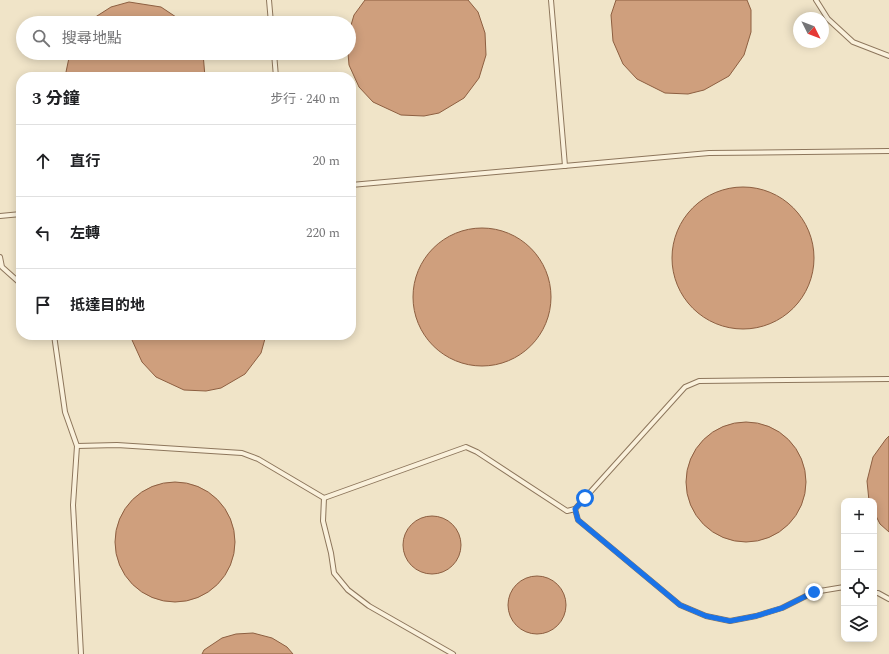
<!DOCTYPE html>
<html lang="zh-TW">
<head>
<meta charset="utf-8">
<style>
	body { margin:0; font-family:Spectral,"Noto Sans TC",serif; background:#f2f2f2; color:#202124 }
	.controls { position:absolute; right:12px; bottom:12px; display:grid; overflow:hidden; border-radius:8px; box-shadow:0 2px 10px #0003 }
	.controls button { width:36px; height:36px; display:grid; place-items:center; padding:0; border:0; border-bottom:1px solid #e0e0e0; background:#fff; color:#202124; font:20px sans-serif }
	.compass { position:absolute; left:793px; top:12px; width:36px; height:36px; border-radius:50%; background:#fff; box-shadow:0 2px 10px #0003; rotate:132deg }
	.stop { position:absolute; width:12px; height:12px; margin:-9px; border:3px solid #1a73e8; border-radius:50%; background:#fff }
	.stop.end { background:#1a73e8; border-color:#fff; box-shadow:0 1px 4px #0008 }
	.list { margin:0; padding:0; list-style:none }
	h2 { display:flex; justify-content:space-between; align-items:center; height:52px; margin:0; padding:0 16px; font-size:17px }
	h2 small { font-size:13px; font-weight:400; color:#757577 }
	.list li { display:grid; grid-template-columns:26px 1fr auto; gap:12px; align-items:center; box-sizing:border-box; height:72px; padding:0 16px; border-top:1px solid #e0e0e0 }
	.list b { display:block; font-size:15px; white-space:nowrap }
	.list em { font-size:13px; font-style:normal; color:#757577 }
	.icon { flex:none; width:22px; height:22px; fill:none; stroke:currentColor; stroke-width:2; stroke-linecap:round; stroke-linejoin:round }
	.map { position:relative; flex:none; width:889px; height:654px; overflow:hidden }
	.search { position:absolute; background:#fff; box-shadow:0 2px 10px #0003; left:16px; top:16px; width:340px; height:44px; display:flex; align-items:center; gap:10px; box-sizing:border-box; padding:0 14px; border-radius:22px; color:#757577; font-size:15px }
	.panel { position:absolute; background:#fff; box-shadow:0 2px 10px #0003; left:16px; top:72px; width:340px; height:268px; border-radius:16px }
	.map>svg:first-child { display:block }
	.building { fill:#cf9f7d; stroke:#8d5f41 }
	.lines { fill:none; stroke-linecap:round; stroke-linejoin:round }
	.service-casing { stroke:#8d765c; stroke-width:6 }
	.service { stroke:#faf1dc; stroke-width:4 }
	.route { stroke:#1a73e8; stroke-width:5 }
</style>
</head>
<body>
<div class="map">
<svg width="889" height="654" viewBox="0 0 889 654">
	<rect width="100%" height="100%" fill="#f0e4c8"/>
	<g class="building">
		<path d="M365,0H468L478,12L485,33L486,55L479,78L464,98L439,113L424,116L401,115L373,102L359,87L349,65L348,53H349V32L354,15Z"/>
		<path d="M616,0H747L751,10V32L744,55L729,76L704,90L688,94L665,93L637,79L623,64L613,41L611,15Z"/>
		<path d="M129,2L161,7L185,23H86L111,7Z"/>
		<path d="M70,53H203L205,77H67L66,72Z"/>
		<circle cx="743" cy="258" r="71"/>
		<circle cx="482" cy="297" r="69"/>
		<path d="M132,335H266L261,353L245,374L221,388L206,391L184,390L156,377L142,362L132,340Z"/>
		<circle cx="746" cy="482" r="60"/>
		<path d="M889,436V532L880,524L874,512V501H869L867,481L873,457L886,439Z"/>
		<circle cx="175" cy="542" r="60"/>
		<circle cx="432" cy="545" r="29"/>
		<circle cx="537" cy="605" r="29"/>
		<path d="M253,633L272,638L287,647L293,654H202L204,650L222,638L236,634Z"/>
	</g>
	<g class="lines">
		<defs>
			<g id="service">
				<path d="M269,0L271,23"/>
				<path d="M551,0L565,166"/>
				<path d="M816,0L828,19L853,42L889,56"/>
				<path d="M274,53L276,77"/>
				<path d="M351,185L709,153L889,151"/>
				<path d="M0,216L21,214"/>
				<path d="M0,257L2,267L21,284"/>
				<path d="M54,335L65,412L77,446L73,505L81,654"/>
				<path d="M77,446L117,445L242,453L258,459L324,498L466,447L477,452L567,511L575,509L685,387L699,381L889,379"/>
				<path d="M324,498L323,521L331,553L334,573L348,590L369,606L453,654"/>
				<path d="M575,509L578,520L680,605L706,616L730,621L756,616L782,608L814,592L844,587"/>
				<path d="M874,593H878L889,599"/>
			</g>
		</defs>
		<use href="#service" class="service-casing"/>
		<use href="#service" class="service"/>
	</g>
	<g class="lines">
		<path class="route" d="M585,498L575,509L578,520L680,605L706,616L730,621L756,616L782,608L814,592"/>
	</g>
</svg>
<div class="controls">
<button>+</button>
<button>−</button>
<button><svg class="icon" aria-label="locate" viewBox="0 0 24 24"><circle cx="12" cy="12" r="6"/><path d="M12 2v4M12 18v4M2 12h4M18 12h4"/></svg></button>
<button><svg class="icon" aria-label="layers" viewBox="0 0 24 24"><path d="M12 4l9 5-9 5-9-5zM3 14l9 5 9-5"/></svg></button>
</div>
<svg class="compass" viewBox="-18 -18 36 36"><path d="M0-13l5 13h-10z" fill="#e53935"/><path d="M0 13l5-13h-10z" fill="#757577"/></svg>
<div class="stop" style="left:585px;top:498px"></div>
<div class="stop end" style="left:814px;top:592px"></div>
<div class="search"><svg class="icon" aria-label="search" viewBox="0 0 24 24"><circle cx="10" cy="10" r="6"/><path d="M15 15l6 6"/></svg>搜尋地點</div>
<section class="panel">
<h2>3 分鐘<small>步行 · 240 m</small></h2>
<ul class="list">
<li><svg class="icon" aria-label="ahead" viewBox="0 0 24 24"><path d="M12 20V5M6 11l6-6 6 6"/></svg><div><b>直行</b></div><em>20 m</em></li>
<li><svg class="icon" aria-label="left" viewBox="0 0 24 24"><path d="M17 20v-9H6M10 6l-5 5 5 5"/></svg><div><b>左轉</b></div><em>220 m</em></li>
<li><svg class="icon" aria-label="arrive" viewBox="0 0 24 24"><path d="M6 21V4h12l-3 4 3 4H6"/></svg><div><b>抵達目的地</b></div></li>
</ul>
</section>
</div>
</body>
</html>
